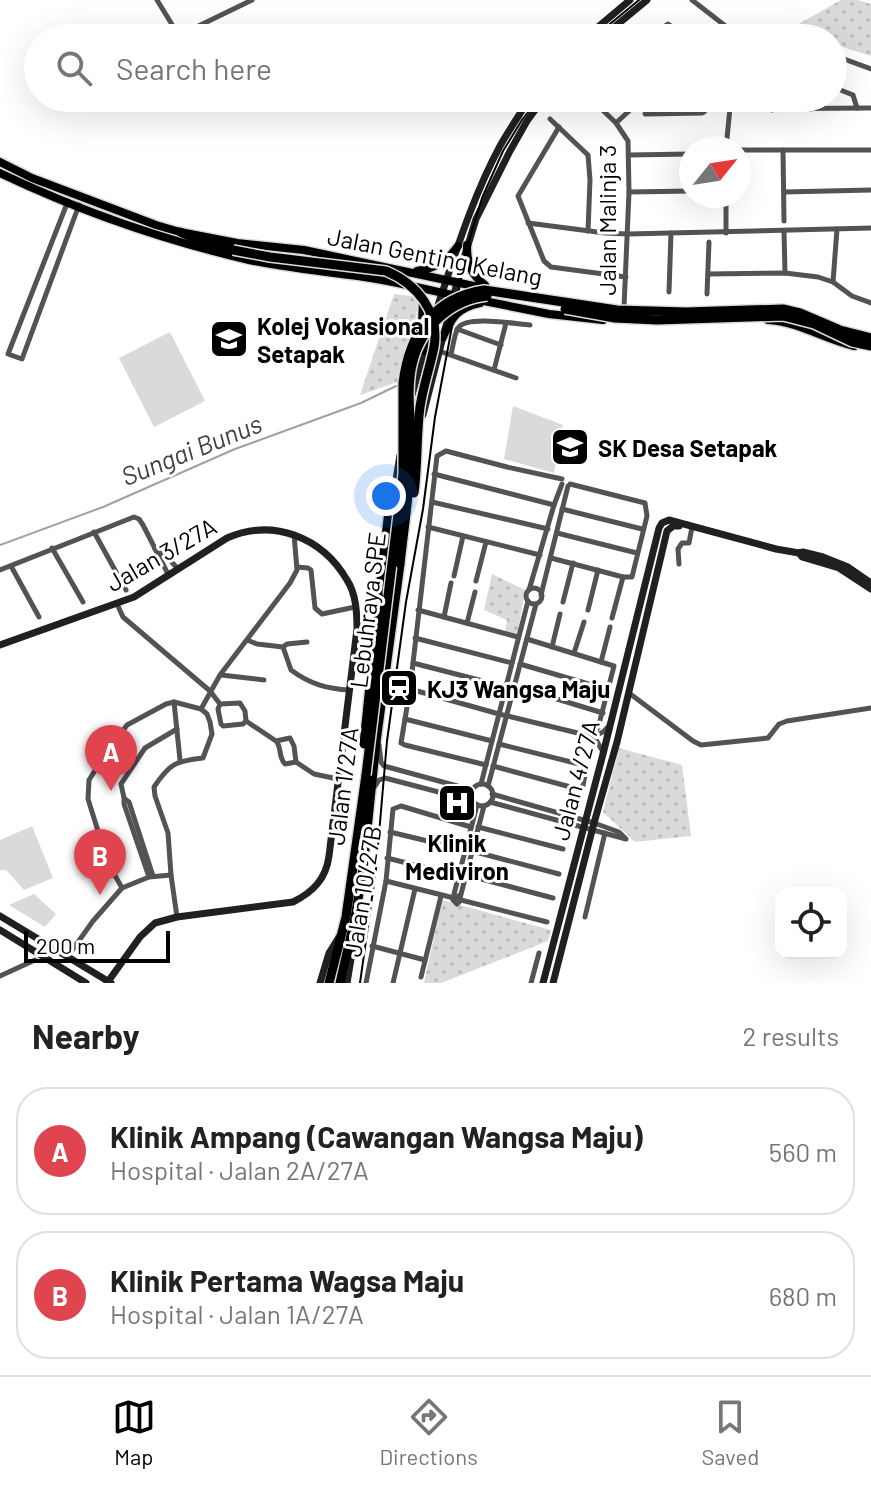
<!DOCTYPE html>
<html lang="en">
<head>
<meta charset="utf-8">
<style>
	body { margin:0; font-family:Barlow,sans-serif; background:#f6f6f6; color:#222 }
	.controls { position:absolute; right:24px; bottom:24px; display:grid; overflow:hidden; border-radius:16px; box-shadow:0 8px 32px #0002 }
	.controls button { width:72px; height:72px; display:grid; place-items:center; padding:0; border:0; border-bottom:2px solid #e0e0e0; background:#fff; color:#222; font:40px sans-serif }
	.compass { position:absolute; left:679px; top:136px; width:72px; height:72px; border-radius:50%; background:#fff; box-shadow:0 8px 32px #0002; rotate:60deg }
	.scale { position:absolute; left:24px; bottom:20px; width:146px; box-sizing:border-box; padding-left:8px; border:4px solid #000; border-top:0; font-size:22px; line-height:28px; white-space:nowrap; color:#000; -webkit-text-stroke:6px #fff; paint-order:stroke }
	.you { position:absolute; left:386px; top:496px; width:28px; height:28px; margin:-20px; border:6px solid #fff; border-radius:50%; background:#1a73e8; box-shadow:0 0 0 12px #1a73e833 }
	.badge { display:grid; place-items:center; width:52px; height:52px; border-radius:50%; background:#000; color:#fff; font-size:26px; font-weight:700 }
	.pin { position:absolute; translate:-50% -66px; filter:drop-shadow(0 2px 4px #0008) }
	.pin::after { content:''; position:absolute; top:42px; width:28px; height:24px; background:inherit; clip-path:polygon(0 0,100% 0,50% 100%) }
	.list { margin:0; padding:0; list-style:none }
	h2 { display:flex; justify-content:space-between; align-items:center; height:104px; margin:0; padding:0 32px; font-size:34px }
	h2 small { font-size:26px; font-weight:400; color:#767676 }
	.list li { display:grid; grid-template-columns:52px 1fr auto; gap:24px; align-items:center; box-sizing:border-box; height:128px; margin:0 16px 16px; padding:0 16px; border:2px solid #e0e0e0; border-radius:32px }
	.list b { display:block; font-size:30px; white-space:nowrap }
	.list p { margin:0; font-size:26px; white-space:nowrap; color:#767676 }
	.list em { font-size:26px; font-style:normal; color:#767676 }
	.icon { flex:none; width:44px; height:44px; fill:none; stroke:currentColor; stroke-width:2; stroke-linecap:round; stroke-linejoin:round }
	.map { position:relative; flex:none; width:871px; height:983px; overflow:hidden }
	.search { position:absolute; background:#fff; box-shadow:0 8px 32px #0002; left:24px; right:24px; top:24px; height:88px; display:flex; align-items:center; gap:20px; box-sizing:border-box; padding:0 28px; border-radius:44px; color:#767676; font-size:30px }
	.sheet { height:392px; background:#fff }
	nav { display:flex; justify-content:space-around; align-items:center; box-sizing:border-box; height:112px; border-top:2px solid #e0e0e0; background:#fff; font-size:22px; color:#767676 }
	nav a { display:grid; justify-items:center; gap:4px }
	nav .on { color:#000 }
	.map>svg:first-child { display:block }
	.grass { fill:#dadada }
	.park { fill:url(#park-dots) }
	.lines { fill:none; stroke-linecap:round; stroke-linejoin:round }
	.stream { stroke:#a1a1a1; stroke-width:2 }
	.primary-casing { stroke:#dbdbdb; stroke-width:11 }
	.highway-casing { stroke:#dbdbdb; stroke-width:12 }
	.street { stroke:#535353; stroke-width:5 }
	.secondary { stroke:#202020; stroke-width:7 }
	.primary { stroke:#000; stroke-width:8 }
	.highway { stroke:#000; stroke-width:9 }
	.tram { stroke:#000; stroke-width:2 }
	.highway-bridge-casing { stroke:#dbdbdb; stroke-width:12; stroke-linecap:butt }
	.highway-bridge { stroke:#000; stroke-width:9 }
	.labels { text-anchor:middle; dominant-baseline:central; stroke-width:6; stroke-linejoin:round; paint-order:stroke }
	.street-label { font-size:24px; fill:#000; stroke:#fff }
	.poi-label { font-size:24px; font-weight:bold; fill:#000; stroke:#fff; text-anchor:start }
	.water-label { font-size:26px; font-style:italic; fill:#424242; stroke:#fff }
</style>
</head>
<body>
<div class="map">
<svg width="871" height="983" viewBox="0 0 871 983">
	<defs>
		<pattern id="park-dots" width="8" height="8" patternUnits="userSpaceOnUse" patternTransform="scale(2)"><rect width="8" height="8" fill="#dadada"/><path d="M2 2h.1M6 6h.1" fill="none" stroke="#b9b9b9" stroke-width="1.8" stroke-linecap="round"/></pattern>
	</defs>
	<rect width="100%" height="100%" fill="#fff"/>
	<g class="grass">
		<path d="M170,332L205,401L154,427L119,358Z"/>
		<path d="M513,406L563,425L554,473L504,459Z"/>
		<path d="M32,826L53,878L24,890L6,870H0V840Z"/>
		<path d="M34,894L56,914L45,927L9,905Z"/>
	</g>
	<g class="park">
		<path d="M841,0H857L871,4V56L833,44V38H820L786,31Z"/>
		<path d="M394,294L419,297L414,331L400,381L360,395Z"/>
		<path d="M492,574L525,590L517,636L505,632L507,620L484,610Z"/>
		<path d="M619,748L682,765L691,836L635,842L603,812Z"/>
		<path d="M442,900L551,930L548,941L441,983H424Z"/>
	</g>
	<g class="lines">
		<path class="stream" d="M0,545L103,507L235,449L361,403L396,386"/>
		<defs>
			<g id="primary">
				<path d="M0,162L32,178L156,225L180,232L237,243L304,250L488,289"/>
				<path d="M0,173C80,211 163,240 249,260C287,268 326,272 364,277C397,282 429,290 461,297"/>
				<path d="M467,245C467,263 470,274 485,285"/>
				<path d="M417,271C436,268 447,261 458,246"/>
				<path d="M423,299L422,325L424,351"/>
				<path d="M474,299L549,314L603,320"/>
				<path d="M768,320C800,322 823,339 854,346"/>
				<path d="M443,337C452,317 457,308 480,303"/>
			</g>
			<g id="highway">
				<path d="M180,232L200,241L233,250"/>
				<path d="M379,597L389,511L394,493"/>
				<path d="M329,983L346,917L366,775"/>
				<path d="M340,983L355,918L363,868L376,742L400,564"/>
			</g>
		</defs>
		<use href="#primary" class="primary-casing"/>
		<use href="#highway" class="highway-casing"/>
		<g class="street">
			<path d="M157,0L176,31L182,34L252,0"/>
			<path d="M692,0L728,28L761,38"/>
			<path d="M649,38L668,24L690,38"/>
			<path d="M833,55L871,69"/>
			<path d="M833,87L853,95L857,108"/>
			<path d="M590,98L616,123L628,141L629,192L624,307"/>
			<path d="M728,109L871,108"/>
			<path d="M811,109L814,98"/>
			<path d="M772,110L775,98"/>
			<path d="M645,114L702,113C707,111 710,103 707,98"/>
			<path d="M550,119L588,155L590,180L588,231"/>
			<path d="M616,123L643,98"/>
			<path d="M559,127L518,196L544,261L551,267L626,277"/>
			<path d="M726,148L731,98"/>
			<path d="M739,150H871"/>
			<path d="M783,150L784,221"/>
			<path d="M629,155L691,154"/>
			<path d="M629,192L691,191"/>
			<path d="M784,192L871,190"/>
			<path d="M726,196V233"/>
			<path d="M68,201L8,354L22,359L79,205"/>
			<path d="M528,223L605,233L628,234L871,228"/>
			<path d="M784,231L785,273"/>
			<path d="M708,274L785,273L818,277L833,282L852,296L871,303"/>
			<path d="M833,282L837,229"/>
			<path d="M669,292L671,233"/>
			<path d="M707,294L709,242"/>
			<path d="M457,329L501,345"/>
			<path d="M439,351L516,378"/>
			<path d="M451,354C453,347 454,335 458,328C467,315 515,324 530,325"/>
			<path d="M494,370L506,323"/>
			<path d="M434,474L554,505"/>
			<path d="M432,502L548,529"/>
			<path d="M562,509L642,529"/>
			<path d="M428,527L540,555"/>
			<path d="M94,532L126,590"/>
			<path d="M557,533L637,553"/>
			<path d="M52,548L83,602"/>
			<path d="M155,549L169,559L178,569"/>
			<path d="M551,558L623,577H632L647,516L645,503L570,484"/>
			<path d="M679,564L678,549L682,543H689L692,527"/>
			<path d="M11,566L39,617"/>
			<path d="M297,567L308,568L311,570L315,608L322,614L355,607"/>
			<path d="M0,570L134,517L139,519L143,525L169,576"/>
			<path d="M454,576L463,536"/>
			<path d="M476,581L486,542"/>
			<circle cx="534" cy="596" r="8"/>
			<path d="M529,590L554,505L562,484"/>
			<path d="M541,595L568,486"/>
			<path d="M563,602L573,563"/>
			<path d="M117,604L123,617L210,691L220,704L218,709L221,724L223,726L243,724L246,721L245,711L240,703L220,704"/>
			<path d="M418,610L518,637"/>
			<path d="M588,610L598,570"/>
			<path d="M444,617L451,583"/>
			<path d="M612,618L623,577"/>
			<path d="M467,623L475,592"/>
			<path d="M415,638L512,663"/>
			<path d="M527,639L614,666L598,728L587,735"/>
			<path d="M247,640L257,644L283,647L291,670C310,684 327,689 350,690"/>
			<path d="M283,647L287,644L307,642"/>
			<path d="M552,647L560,614"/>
			<path d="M574,653L584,622"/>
			<path d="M601,662L610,627"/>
			<path d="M413,663L506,687"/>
			<path d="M520,664L609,690"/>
			<path d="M221,675L264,680"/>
			<path d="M514,686L603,713"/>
			<path d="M410,689L499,714L586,735L595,738L603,752"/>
			<path d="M629,693L693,741L701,745L768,738L779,724L787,721L871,708"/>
			<path d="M174,702L180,760"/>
			<path d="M201,709L220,675L290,583L297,570L294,534"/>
			<path d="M405,719L492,741"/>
			<path d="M246,721L276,741C282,747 278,757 285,764L296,762L294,746L290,738L276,741"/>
			<path d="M592,737L603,732L610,725"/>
			<path d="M379,745L381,762L384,766L472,790"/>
			<path d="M296,762L314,774L338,779"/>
			<path d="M486,765L405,745L401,743L410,689L437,456L446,451L507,467L562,479"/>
			<path d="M493,766L578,789L583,786L586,769L583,765L499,744"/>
			<path d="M481,784L528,601"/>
			<circle cx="482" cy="795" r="11"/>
			<path d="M375,786L379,780L385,778L473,801"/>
			<path d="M488,786L536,604"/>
			<path d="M125,799L129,802L153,876"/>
			<path d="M490,802L626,839L619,832L594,823L492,794"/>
			<path d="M478,827L563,849"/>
			<path d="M390,832L465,850"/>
			<path d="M472,851L559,874"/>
			<path d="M387,858L459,876"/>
			<path d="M466,875L553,898"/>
			<path d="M149,877L124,804V798L121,784L145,748L177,729"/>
			<path d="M386,881L454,898"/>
			<path d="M122,888L108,863L88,799L89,780L99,764L127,725L166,704L174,702L201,709L207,714L210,722L212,734L203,758C176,761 170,763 154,787L155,796L168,833L171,875"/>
			<path d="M455,897L454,894L477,805"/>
			<path d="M460,898L484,806"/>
			<path d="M461,900L457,904L453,900L458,896L461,900L547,922"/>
			<path d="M585,917L605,833"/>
			<path d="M372,946L425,960"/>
			<path d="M68,956L93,921L122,888L149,877L171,875L177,917"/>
			<path d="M0,976L35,960"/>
			<path d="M421,977L441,896"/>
			<path d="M366,983L386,881L393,809L401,806L471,827"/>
			<path d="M393,983L415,889"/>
			<path d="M531,983L539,953"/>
		</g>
		<g class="secondary">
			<path d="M585,38L630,0"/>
			<path d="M601,38L647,0"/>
			<path d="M436,311C455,255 472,198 500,146C509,130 520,114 530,98"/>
			<path d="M412,395L430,330"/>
			<path d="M423,415L460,271L476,219L510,151L527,121L544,98"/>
			<path d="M393,498L400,455"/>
			<path d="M799,553L802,557L839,568L871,589"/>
			<path d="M0,645L134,597L227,538C273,518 322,537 347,580C356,594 357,612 357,629L329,856C326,879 313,892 293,902L177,917L155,923L140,937L107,983"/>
			<path d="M0,916L111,983"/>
			<path d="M0,930L86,983"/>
			<path d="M320,983L329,953L339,937"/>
			<path d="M347,983L354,941"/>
			<path d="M543,983L603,754L659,528L662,523L669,520L776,549L799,553L803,552L823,557L848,567L871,583"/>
			<path d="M553,983L594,823L617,742L667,531L673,526H679"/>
		</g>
		<use href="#primary" class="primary"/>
		<use href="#highway" class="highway"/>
		<g class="tram">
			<path d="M593,38L639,0"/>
			<path d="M360,983L376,869L387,741L406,602L423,509L435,417L467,247L482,198L503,151L522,120L539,98"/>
		</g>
		<defs>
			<g id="highway-bridge">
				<path d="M233,250L270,257L386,271C417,284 440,312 434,347C430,367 423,387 420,407C416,436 418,464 414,493"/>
				<path d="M565,309L615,318L657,320L783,316L814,324L852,342L871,346"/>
				<path d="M400,564C404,527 410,490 411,453C412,423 405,390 413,361C422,326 452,300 487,296"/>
				<path d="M364,744L379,597"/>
				<path d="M366,775L403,474V383C409,334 433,298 484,290L617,310L686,312L783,309L800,313L840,330L871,338"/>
			</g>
		</defs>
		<use href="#highway-bridge" class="highway-bridge-casing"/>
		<use href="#highway-bridge" class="highway-bridge"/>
	</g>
	<defs>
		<symbol id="school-square" viewBox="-11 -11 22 22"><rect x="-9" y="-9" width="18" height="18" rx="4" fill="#000" stroke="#fff"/><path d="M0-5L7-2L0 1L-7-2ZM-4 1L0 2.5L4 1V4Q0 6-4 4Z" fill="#fff"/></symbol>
		<symbol id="station-square" viewBox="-11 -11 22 22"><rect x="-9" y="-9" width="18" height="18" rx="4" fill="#000" stroke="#fff"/><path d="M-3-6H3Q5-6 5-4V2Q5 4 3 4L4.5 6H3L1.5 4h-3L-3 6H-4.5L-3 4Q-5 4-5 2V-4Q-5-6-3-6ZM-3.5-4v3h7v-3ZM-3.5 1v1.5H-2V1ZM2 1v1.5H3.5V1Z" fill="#fff"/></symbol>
		<symbol id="hospital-square" viewBox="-11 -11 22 22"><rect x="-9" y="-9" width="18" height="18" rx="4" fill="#000" stroke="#fff"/><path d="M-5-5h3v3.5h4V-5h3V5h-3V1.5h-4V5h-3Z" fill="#fff"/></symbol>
	</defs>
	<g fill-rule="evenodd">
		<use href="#school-square" x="207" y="317" width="44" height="44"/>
		<use href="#school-square" x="548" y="425" width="44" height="44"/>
		<use href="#station-square" x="377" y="666" width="44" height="44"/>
		<use href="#hospital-square" x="435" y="781" width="44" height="44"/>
	</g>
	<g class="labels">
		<g class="street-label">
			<text transform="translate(606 220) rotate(-90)">Jalan Malinja 3</text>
			<text transform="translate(435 256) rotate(11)">Jalan Genting Kelang</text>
			<text transform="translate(161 554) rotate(-30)">Jalan 3/27A</text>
			<text transform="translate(367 610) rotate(-83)">Lebuhraya SPE</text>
			<text transform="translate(575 780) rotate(-75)">Jalan 4/27A</text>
			<text transform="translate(342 786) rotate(-83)">Jalan 1/27A</text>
			<text transform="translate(362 891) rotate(-81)">Jalan 10/27B</text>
		</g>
		<g class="poi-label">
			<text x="257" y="325">Kolej Vokasional<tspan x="257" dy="28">Setapak</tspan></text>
			<text x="598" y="447">SK Desa Setapak</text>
			<text x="427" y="688">KJ3 Wangsa Maju</text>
			<text x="457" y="842" text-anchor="middle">Klinik<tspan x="457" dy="28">Mediviron</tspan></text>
		</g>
		<g class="water-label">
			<text transform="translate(191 449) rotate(-22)">Sungai Bunus</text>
		</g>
	</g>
</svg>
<div class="controls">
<button><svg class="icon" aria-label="locate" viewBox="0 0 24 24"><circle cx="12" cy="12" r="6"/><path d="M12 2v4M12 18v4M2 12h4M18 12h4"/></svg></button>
</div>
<svg class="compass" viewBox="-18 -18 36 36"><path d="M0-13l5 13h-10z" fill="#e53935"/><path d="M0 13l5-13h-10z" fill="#767676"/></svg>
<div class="scale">200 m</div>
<div class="you"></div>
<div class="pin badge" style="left:111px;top:791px;background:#e0444e">A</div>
<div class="pin badge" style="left:100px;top:895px;background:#e0444e">B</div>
<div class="search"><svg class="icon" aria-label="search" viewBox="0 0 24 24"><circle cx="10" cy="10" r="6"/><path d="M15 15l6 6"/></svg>Search here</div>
</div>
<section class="sheet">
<h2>Nearby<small>2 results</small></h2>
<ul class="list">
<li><span class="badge" style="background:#e0444e">A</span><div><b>Klinik Ampang (Cawangan Wangsa Maju)</b><p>Hospital · Jalan 2A/27A</p></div><em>560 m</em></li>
<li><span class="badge" style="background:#e0444e">B</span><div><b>Klinik Pertama Wagsa Maju</b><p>Hospital · Jalan 1A/27A</p></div><em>680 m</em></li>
</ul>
</section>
<nav>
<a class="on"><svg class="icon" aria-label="map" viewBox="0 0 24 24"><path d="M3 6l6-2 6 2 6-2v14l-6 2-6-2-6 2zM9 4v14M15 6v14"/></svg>Map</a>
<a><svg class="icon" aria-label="directions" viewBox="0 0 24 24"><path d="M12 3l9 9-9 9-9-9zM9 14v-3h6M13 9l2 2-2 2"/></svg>Directions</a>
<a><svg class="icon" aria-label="saved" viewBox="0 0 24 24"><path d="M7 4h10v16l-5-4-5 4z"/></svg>Saved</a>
</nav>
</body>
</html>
